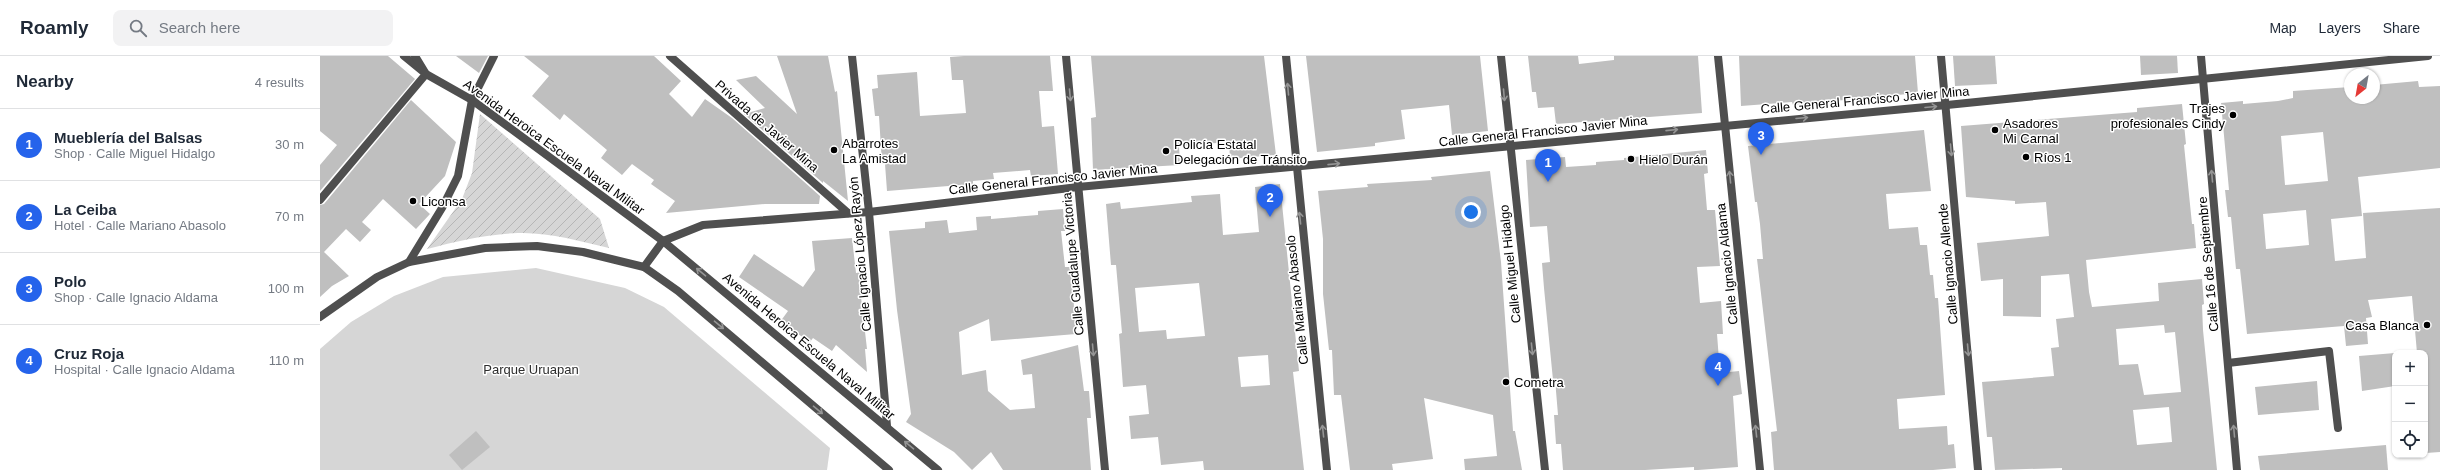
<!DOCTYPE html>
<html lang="en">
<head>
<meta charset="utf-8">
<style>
	body { margin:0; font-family:Helvetica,sans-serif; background:#f2f2f3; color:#1f2937 }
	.controls { position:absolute; right:12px; bottom:12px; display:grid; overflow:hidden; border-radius:8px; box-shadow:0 1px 3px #0004 }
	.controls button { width:36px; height:36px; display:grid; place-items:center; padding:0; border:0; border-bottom:1px solid #e0e1e3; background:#fff; color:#1f2937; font:20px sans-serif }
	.compass { position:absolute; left:2024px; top:12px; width:36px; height:36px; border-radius:50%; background:#fff; box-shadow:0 1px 3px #0004; rotate:211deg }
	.you { position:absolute; left:1151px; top:156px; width:14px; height:14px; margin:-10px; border:3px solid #fff; border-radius:50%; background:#1a73e8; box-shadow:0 0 0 6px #1a73e833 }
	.badge { display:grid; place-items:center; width:26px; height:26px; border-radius:50%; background:#2563eb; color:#fff; font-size:13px; font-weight:700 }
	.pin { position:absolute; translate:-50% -33px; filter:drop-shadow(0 1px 2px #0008) }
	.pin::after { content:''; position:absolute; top:21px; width:14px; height:12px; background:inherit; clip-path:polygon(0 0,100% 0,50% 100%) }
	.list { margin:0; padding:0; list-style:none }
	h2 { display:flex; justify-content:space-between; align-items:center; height:52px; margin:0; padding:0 16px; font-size:17px }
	h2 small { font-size:13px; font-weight:400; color:#747a83 }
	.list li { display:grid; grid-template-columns:26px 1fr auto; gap:12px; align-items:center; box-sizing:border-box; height:72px; padding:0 16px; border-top:1px solid #e0e1e3 }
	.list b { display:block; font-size:15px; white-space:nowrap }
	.list p { margin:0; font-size:13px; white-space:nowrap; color:#747a83 }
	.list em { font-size:13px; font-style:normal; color:#747a83 }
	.icon { flex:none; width:22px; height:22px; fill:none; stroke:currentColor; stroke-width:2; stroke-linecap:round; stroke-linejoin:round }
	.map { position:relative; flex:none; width:2120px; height:414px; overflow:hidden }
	header { display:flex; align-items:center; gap:24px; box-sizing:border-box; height:56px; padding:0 20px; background:#fff; border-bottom:1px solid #e0e1e3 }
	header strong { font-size:19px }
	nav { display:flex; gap:22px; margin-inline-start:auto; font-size:14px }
	.search { width:280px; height:36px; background:#f2f2f3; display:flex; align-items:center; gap:10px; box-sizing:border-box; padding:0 14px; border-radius:8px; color:#747a83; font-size:15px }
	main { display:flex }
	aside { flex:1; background:#fff }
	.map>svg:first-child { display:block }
	.park { fill:#d6d6d6 }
	.garden { fill:url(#garden-furrows) }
	.building { fill:#bfbfbf; fill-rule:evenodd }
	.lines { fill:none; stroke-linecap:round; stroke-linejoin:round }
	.service { stroke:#4f4f4f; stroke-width:8 }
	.minor { stroke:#4f4f4f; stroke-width:8 }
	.tertiary { stroke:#4f4f4f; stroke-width:8 }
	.oneway { stroke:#959595 }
	.poi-dot { fill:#000; stroke:#fff; stroke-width:1.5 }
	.labels { text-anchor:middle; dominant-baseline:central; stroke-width:3; stroke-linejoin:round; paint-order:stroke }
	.street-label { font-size:13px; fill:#000; stroke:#fff }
	.poi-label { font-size:13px; fill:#000; stroke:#fff; text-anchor:start }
	.park-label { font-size:13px; fill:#2d2d2d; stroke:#fff }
</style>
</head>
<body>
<header>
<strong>Roamly</strong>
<div class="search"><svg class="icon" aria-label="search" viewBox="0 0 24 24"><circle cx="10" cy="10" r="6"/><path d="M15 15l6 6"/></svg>Search here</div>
<nav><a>Map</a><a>Layers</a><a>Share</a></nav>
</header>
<main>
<aside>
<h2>Nearby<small>4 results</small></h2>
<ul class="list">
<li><span class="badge">1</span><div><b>Mueblería del Balsas</b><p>Shop · Calle Miguel Hidalgo</p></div><em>30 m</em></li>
<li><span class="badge">2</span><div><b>La Ceiba</b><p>Hotel · Calle Mariano Abasolo</p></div><em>70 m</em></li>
<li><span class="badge">3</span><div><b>Polo</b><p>Shop · Calle Ignacio Aldama</p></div><em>100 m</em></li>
<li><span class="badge">4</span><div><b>Cruz Roja</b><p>Hospital · Calle Ignacio Aldama</p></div><em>110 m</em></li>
</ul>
</aside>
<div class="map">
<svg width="2120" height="414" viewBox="0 0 2120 414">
	<defs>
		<pattern id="garden-furrows" width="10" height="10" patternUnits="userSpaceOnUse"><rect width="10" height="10" fill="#d6d6d6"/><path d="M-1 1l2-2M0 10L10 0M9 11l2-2" fill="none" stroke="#b6b6b6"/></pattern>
	</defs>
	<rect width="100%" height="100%" fill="#fff"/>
	<path class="park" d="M216,212L305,232L344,251L510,392L507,414H0V293L31,266L74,240L123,221Z"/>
	<path class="garden" d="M160,58L280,163L289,192C260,185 228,176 198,177C167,178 137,185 107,193L142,143L152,117Z"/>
	<g class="building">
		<path d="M0,0H68L95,23L0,135V109L17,89L0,75Z"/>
		<path d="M136,0H168L159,17Z"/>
		<path d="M204,0H334L361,25L349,38L372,61L385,43L412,62L500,140L499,148H445L346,157L355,145L331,128L334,124L312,108L302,119L281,102L287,94L244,58L240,64L212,40L229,20Z"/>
		<path d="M457,0H508L515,36L517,35L528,145L503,125V127L424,58L445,52L416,24L436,20L477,58Z"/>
		<path d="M644,0H730L733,35H719L722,71L734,70L738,118L711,120L710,114L673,117L674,123L653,125V128L567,135L565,108H562L559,60H555L552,33L558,32L557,19L597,16L600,60L646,57L643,24H632L630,1Z"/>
		<path d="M771,0H944L956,99L910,103L909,86L859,90L860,109L773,114L771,62L776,61Z"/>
		<path d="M986,0H1160L1168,75L1132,79L1129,49L1081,54L1085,83L1055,87V90L997,96Z"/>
		<path d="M1208,0H1258L1259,8L1294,4V0H1378L1382,57L1236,68L1234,51L1218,52L1216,36H1212Z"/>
		<path d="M1419,0H1595L1598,37L1473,49L1472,46L1421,50Z"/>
		<path d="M1633,0H1675L1677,28L1635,30Z"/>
		<path d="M1820,0H1857L1858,17L1821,19Z"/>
		<path d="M2098,25L2099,31L2120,30V112L2038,121L2042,160L2011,163L2015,205L2046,202L2043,157L2120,152V396L2106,397L2105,297H2097L2092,240L2048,244L2052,261L2046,262L2048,288L2026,290L2024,270L1927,278L1920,213H1916L1911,161H1908L1905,134H1909L1901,47L1923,45V48L1958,45L1973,42V35L2030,31V42H2054V29ZM2003,76L2008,125L1965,129L1961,80ZM1986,154L1989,189L1946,193L1943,158Z"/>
		<path d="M91,44L136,86L125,120L99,148L110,158L96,173L63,143L42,166L51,174L40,186L26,173L4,196L29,220L12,230L0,241V149L4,148Z"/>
		<path d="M1862,48L1866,88L1864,89L1872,168H1874L1876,192L1766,204L1769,236L1772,251L1839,245L1838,227L1882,223L1884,248L1882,249L1883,274L1897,414H1742V412L1675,414L1672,381H1667L1662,326L1734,320L1731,292L1739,291L1736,263L1754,261L1749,218L1721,220V261L1683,260V223L1661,225L1657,187L1729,180L1726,146L1695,148V145L1646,141L1641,70L1817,56V52ZM1844,269L1845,277L1855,276L1861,336L1824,339L1818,308L1799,309L1796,273ZM1849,351L1852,386L1817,389L1813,354Z"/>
		<path d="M1604,74L1611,135L1566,138L1569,173L1598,171L1600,189H1607L1610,219H1613L1615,242H1618L1625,339L1577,343L1579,373L1627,370L1628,389L1634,388L1636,412L1613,414H1454L1451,376L1457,375L1437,203H1443L1440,168L1437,146H1435L1428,90Z"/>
		<path d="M1386,94L1388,117L1384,118L1387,154H1395L1400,210L1377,211L1380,247L1401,245L1403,278H1397L1400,317L1419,315L1422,338L1413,340L1418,411L1378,414H1374V411L1325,414H1243L1241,388H1236L1234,359H1238L1235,323L1233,324L1224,232L1222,207L1230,206L1227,170L1210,171L1206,104L1245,101L1246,111L1276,109V106L1304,104V102Z"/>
		<path d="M1170,115L1181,206L1193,375H1195L1202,414H1145L1144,403L1177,400L1173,359L1104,342L1113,403L1072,408L1073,414H1030L1021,339H1014L1012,294H1009L1003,238V183L998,135L1048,131L1047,128L1112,124L1111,121Z"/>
		<path d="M960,128L979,315L973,316L984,414H884L883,405L841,409L838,381L811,383L809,360L829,358L826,329L803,331L799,278L802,277L796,209H791L786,148L800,146L801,153L872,146L871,140L900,138L903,179L939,176L935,131ZM879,227L885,280L847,283L846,274L819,276L815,232ZM948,299L950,329L921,331L918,301Z"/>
		<path d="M743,153L745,175H741L745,211H751L756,278L671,285L669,263L639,276L642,319L666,314L668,335L690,354L715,352L712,318L703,319L701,304L758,289L764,335H769L771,362H767L771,414H683L671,396L652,414L634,396L586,366L591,358L577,254L569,175L605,172V166L627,164L629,177L657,174L656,161L671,160V163L718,159V155Z"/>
		<path d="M532,182L536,217L542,216L544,241H541L547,293H545L547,316L516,289L512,295L493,282L490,286L460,266L468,255L419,221L434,198L483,231L495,214L492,185Z"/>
		<path d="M2075,297V330L2042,335L2039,300Z"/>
		<path d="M1997,325L1999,354L1938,359L1935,331Z"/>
		<path d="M156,375L170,391L142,414L129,399Z"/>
		<path d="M2066,389L2068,414H1940L1938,400Z"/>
	</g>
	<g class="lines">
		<path class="service" d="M1908,307L2009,295L2018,372"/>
		<g class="minor">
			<path d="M350,0L528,157"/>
			<path d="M746,0L785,414"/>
			<path d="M966,0L1007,414"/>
			<path d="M1181,0L1225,414"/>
			<path d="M1398,0L1440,414"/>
			<path d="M1621,0L1658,414"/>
			<path d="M1881,0L1917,414"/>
			<path d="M0,144L106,18L84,0"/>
			<path d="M89,206L122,152L138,120L152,44L174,0"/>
		</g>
		<g class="tertiary">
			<path d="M95,0L106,18L152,44L343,185L618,414"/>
			<path d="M532,0L549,156L567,370"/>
			<path d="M343,185L383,169L549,156L758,131L1627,49L2108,0"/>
			<path d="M324,211L343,185"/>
			<path d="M0,261L57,221L89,206L165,192L217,190L263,196L324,211L358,235L569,414"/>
		</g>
	</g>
	<defs><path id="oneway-shaft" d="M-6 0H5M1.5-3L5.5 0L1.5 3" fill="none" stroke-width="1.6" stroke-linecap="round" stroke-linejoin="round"/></defs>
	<g class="oneway">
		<use href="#oneway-shaft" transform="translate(968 33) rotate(-95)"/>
		<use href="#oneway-shaft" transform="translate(750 39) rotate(85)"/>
		<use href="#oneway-shaft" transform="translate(1184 39) rotate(85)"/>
		<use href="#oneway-shaft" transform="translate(1611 51) rotate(-5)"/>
		<use href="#oneway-shaft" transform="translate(1482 62) rotate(-5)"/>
		<use href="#oneway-shaft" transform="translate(1352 74) rotate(-6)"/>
		<use href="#oneway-shaft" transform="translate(1631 94) rotate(85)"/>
		<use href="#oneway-shaft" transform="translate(1014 108) rotate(-6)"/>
		<use href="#oneway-shaft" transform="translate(1892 120) rotate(-95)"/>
		<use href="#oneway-shaft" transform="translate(1410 121) rotate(-96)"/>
		<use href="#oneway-shaft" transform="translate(980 162) rotate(-96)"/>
		<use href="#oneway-shaft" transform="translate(381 216) rotate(-140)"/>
		<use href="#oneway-shaft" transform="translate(399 269) rotate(40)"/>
		<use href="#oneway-shaft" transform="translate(1212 293) rotate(84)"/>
		<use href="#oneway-shaft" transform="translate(773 294) rotate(85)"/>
		<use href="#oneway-shaft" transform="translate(1648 294) rotate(85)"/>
		<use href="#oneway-shaft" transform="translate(498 354) rotate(40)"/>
		<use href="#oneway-shaft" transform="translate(1003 375) rotate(-96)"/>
		<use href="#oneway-shaft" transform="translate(1436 375) rotate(-96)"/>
		<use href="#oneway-shaft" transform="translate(1914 375) rotate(-95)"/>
		<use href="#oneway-shaft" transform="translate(589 389) rotate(-140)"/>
	</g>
	<g class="poi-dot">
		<circle cx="1913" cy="59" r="4"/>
		<circle cx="1675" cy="74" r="4"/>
		<circle cx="514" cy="94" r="4"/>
		<circle cx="846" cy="95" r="4"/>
		<circle cx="1706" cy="101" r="4"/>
		<circle cx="1311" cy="103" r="4"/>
		<circle cx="93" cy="145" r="4"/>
		<circle cx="2107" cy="269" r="4"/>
		<circle cx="1186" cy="326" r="4"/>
	</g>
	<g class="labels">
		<g class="street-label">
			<text transform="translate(1545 44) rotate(-5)">Calle General Francisco Javier Mina</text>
			<text transform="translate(447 70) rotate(41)">Privada de Javier Mina</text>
			<text transform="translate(1223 75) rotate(-6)">Calle General Francisco Javier Mina</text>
			<text transform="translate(234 91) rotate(36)">Avenida Heroica Escuela Naval Militar</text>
			<text transform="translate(733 123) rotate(-6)">Calle General Francisco Javier Mina</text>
			<text transform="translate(540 198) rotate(-95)">Calle Ignacio López Rayón</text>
			<text transform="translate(753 208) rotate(-95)">Calle Guadalupe Victoria</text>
			<text transform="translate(1190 208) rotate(-96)">Calle Miguel Hidalgo</text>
			<text transform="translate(1407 208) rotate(-96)">Calle Ignacio Aldama</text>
			<text transform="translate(1628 208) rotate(-95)">Calle Ignacio Allende</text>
			<text transform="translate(1888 208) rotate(-95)">Calle 16 de Septiembre</text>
			<text transform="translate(977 244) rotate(-96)">Calle Mariano Abasolo</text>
			<text transform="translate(489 290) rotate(40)">Avenida Heroica Escuela Naval Militar</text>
		</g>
		<g class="poi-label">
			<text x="1905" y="52" text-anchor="end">Trajes<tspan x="1905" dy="15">profesionales Cindy</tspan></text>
			<text x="1683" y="67">Asadores<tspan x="1683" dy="15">Mi Carnal</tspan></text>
			<text x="522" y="87">Abarrotes<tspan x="522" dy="15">La Amistad</tspan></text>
			<text x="854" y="88">Policía Estatal<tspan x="854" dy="15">Delegación de Tránsito</tspan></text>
			<text x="1714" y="101">Ríos 1</text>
			<text x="1319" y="103">Hielo Durán</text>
			<text x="101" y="145">Liconsa</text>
			<text x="2099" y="269" text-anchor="end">Casa Blanca</text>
			<text x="1194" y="326">Cometra</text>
		</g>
		<g class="park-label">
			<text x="211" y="313">Parque Uruapan</text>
		</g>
	</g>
</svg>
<div class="controls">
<button>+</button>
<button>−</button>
<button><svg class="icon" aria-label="locate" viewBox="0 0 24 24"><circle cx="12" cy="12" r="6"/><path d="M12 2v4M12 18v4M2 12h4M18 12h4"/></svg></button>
</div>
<svg class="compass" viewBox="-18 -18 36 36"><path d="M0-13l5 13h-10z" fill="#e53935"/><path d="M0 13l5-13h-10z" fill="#747a83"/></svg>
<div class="you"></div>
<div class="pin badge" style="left:1228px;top:126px">1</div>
<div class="pin badge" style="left:950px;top:161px">2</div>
<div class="pin badge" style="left:1441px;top:99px">3</div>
<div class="pin badge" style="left:1398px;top:330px">4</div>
</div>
</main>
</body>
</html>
